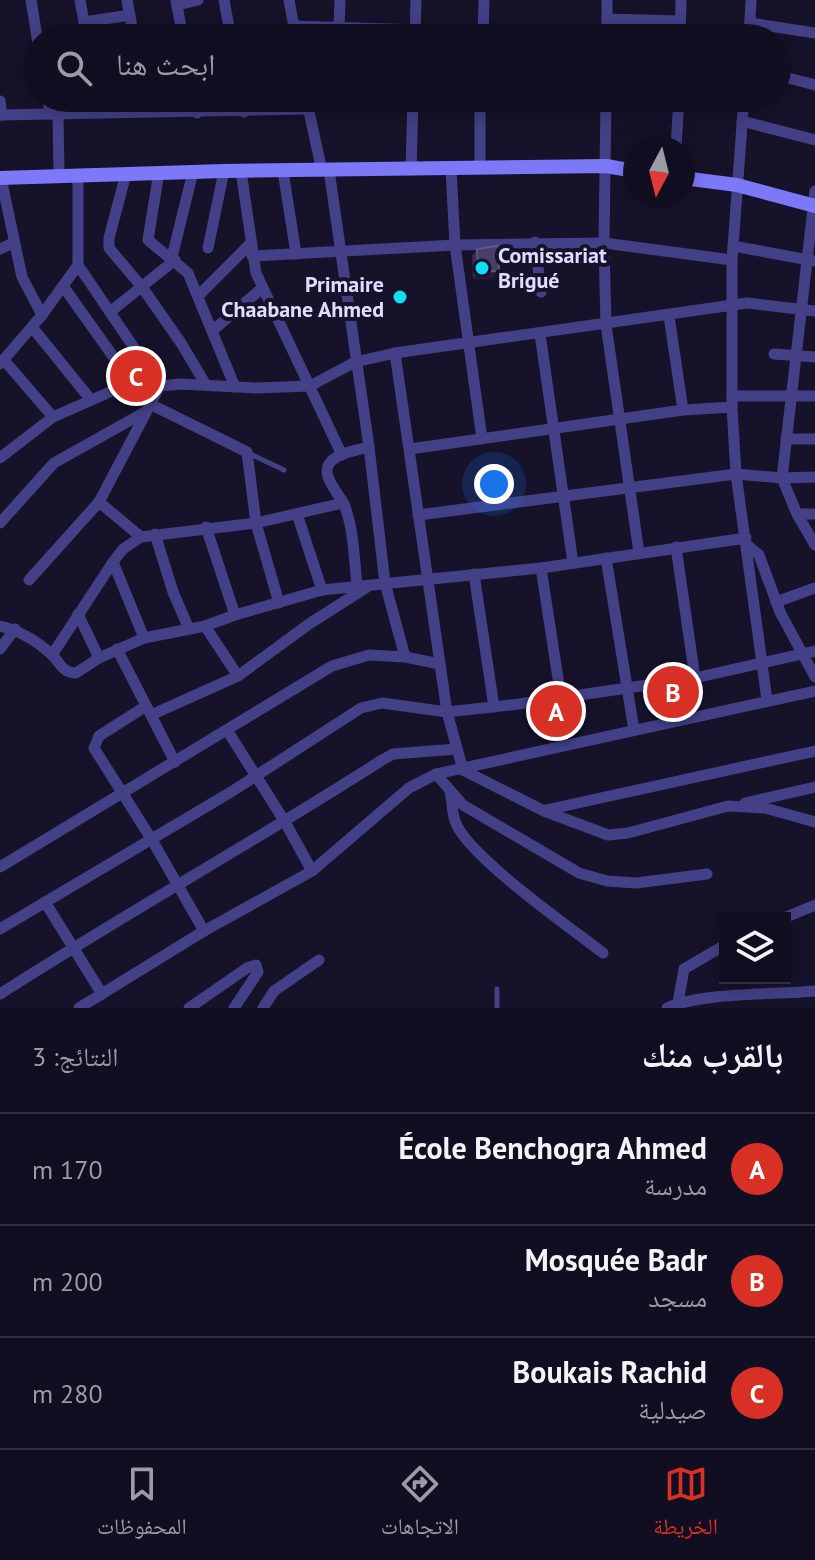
<!DOCTYPE html>
<html lang="ar">
<head>
<meta charset="utf-8">
<style>
	body { margin:0; font-family:"PT Sans","Noto Naskh Arabic",sans-serif; background:#1e1c2d; color:#f1f3f6; direction:rtl }
	.controls { position:absolute; right:24px; bottom:24px; display:grid; overflow:hidden; border-radius:0px; box-shadow:0 4px 20px #0003 }
	.controls button { width:72px; height:72px; display:grid; place-items:center; padding:0; border:0; border-bottom:2px solid #302e3e; background:#100e20; color:#f1f3f6; font:40px sans-serif }
	.compass { position:absolute; left:623px; top:136px; width:72px; height:72px; border-radius:50%; background:#100e20; box-shadow:0 4px 20px #0003; rotate:187deg }
	.you { position:absolute; left:494px; top:484px; width:28px; height:28px; margin:-20px; border:6px solid #fff; border-radius:50%; background:#1a73e8; box-shadow:0 0 0 12px #1a73e833 }
	.badge { display:grid; place-items:center; width:52px; height:52px; border-radius:50%; background:#d93025; color:#fff; font-size:26px; font-weight:700 }
	.pin { position:absolute; translate:-50% -50%; border:4px solid #fff; box-shadow:0 2px 8px #0006 }
	.list { margin:0; padding:0; list-style:none }
	h2 { display:flex; justify-content:space-between; align-items:center; height:104px; margin:0; padding:0 32px; font-size:34px }
	h2 small { font-size:26px; font-weight:400; color:#9c9ca5 }
	.list li { display:grid; grid-template-columns:52px 1fr auto; gap:24px; align-items:center; box-sizing:border-box; height:112px; padding:0 32px; border-top:2px solid #302e3e }
	.list b { display:block; font-size:30px; white-space:nowrap }
	.list p { margin:0; font-size:26px; white-space:nowrap; color:#9c9ca5 }
	.list em { font-size:26px; font-style:normal; color:#9c9ca5 }
	.icon { flex:none; width:44px; height:44px; fill:none; stroke:currentColor; stroke-width:2; stroke-linecap:round; stroke-linejoin:round }
	.map { position:relative; flex:none; width:815px; height:1008px; overflow:hidden; direction:ltr }
	.search { position:absolute; background:#100e20; box-shadow:0 4px 20px #0003; left:24px; right:24px; top:24px; height:88px; display:flex; align-items:center; gap:20px; box-sizing:border-box; padding:0 28px; border-radius:44px; color:#9c9ca5; font-size:30px }
	.sheet { height:440px; background:#100e20 }
	nav { display:flex; justify-content:space-around; align-items:center; box-sizing:border-box; height:112px; border-top:2px solid #302e3e; background:#100e20; font-size:22px; color:#9c9ca5 }
	nav a { display:grid; justify-items:center; gap:4px }
	nav .on { color:#d93025 }
	.map>svg:first-child { display:block }
	.lines { fill:none; stroke-linecap:round; stroke-linejoin:round }
	.lane { stroke:#434087; stroke-width:5 }
	.street { stroke:#434087; stroke-width:11 }
	.secondary { stroke:#7c79f9; stroke-width:14 }
	.wall { fill:#352c58 }
	.shaded-wall { fill:#211a3e }
	.building { fill:#473f69; stroke:#605881; stroke-width:2 }
	.poi-dot { fill:#12ddf5; stroke:#16122a; stroke-width:3 }
	.labels { text-anchor:middle; dominant-baseline:central; stroke-width:8; stroke-linejoin:round; paint-order:stroke }
	.poi-label { font-size:22px; font-weight:bold; fill:#e1ddfe; stroke:#16122a; text-anchor:start }
</style>
</head>
<body>
<div class="map">
<svg width="815" height="1008" viewBox="0 0 815 1008">
	<rect width="100%" height="100%" fill="#16122a"/>
	<g class="lines">
		<g class="lane">
			<path d="M248,453L284,470"/>
			<path d="M497,989V1008"/>
		</g>
		<g class="street">
			<path d="M31,0L38,43"/>
			<path d="M80,0L87,38"/>
			<path d="M127,0L134,38"/>
			<path d="M176,0L183,38"/>
			<path d="M224,0L231,38"/>
			<path d="M289,0L296,38"/>
			<path d="M177,5L198,0"/>
			<path d="M607,19L680,21"/>
			<path d="M84,22L130,15"/>
			<path d="M750,23L815,33"/>
			<path d="M607,25V0"/>
			<path d="M294,26L607,36"/>
			<path d="M339,27L340,0"/>
			<path d="M415,38L416,0"/>
			<path d="M483,38L484,0"/>
			<path d="M680,38L681,0"/>
			<path d="M749,38L751,0"/>
			<path d="M777,75L815,85"/>
			<path d="M48,98L50,114"/>
			<path d="M98,98L101,113"/>
			<path d="M146,98L149,112"/>
			<path d="M195,98L197,113"/>
			<path d="M242,98L244,112"/>
			<path d="M306,98L322,171"/>
			<path d="M408,98H413L411,170"/>
			<path d="M606,98L604,243L606,325L639,553"/>
			<path d="M744,98L732,260V407L736,474L767,700"/>
			<path d="M0,101L2,115"/>
			<path d="M480,101L606,103"/>
			<path d="M58,114L59,175"/>
			<path d="M0,115L309,109"/>
			<path d="M742,121L815,140"/>
			<path d="M676,148L679,98"/>
			<path d="M480,168V98"/>
			<path d="M451,169L455,245L482,439"/>
			<path d="M329,170L369,447L385,583L405,657"/>
			<path d="M241,171L256,273L342,455"/>
			<path d="M283,171L296,254"/>
			<path d="M159,172L148,240L188,273L235,387"/>
			<path d="M126,174L109,238V248L142,287L181,343L206,385"/>
			<path d="M1,178L22,277L42,315"/>
			<path d="M815,191L782,478L797,514L815,545"/>
			<path d="M535,242L541,292"/>
			<path d="M733,246L815,261"/>
			<path d="M208,248L224,171"/>
			<path d="M0,249L13,243"/>
			<path d="M252,256L455,245L604,243L732,260"/>
			<path d="M172,257L193,172"/>
			<path d="M63,286L132,383"/>
			<path d="M199,295L250,244"/>
			<path d="M110,312L175,260"/>
			<path d="M669,316L683,410"/>
			<path d="M32,327L91,400"/>
			<path d="M212,331L262,288"/>
			<path d="M540,334L573,563"/>
			<path d="M395,353L447,712L463,770L544,811L608,835L628,833L728,806L765,808L815,822"/>
			<path d="M774,354L815,357"/>
			<path d="M4,360L53,417"/>
			<path d="M0,364L42,315L78,265"/>
			<path d="M160,386L181,384L256,388L310,386L355,362L395,353L747,303L815,311"/>
			<path d="M732,396H815"/>
			<path d="M150,404L247,452L256,523L279,603"/>
			<path d="M786,439H815"/>
			<path d="M410,449L683,410L732,407"/>
			<path d="M0,458L53,417L153,373"/>
			<path d="M99,502L141,537"/>
			<path d="M297,514L322,590"/>
			<path d="M797,514H815"/>
			<path d="M418,515L736,474L782,478L815,477"/>
			<path d="M0,523L54,463L145,412"/>
			<path d="M206,527L235,615"/>
			<path d="M155,534L173,592L189,629"/>
			<path d="M746,544L759,555L780,612L815,677"/>
			<path d="M676,547L695,678"/>
			<path d="M606,558L634,730"/>
			<path d="M113,562L144,638"/>
			<path d="M541,568L561,698"/>
			<path d="M474,574L494,707"/>
			<path d="M29,580L99,502L160,386L78,265V175"/>
			<path d="M357,585C354,559 354,529 344,504C339,494 321,476 329,464C336,453 358,450 369,447"/>
			<path d="M776,602L815,588"/>
			<path d="M78,614L99,658"/>
			<path d="M0,626C18,630 37,641 51,654C60,662 62,673 76,673L99,658L144,638L205,626L235,615L322,590L541,568L746,538"/>
			<path d="M205,626L238,676"/>
			<path d="M0,649L15,629"/>
			<path d="M117,649L175,762"/>
			<path d="M52,655L113,562L123,549L141,537L256,523L343,503"/>
			<path d="M146,706L99,736L94,748L152,840L204,931"/>
			<path d="M151,715L238,676L309,624L367,587"/>
			<path d="M227,730L285,822L312,871"/>
			<path d="M436,774L463,805L579,873L607,881L636,883L707,874"/>
			<path d="M450,791C452,800 452,812 455,821C466,855 571,928 603,953"/>
			<path d="M745,803L815,787"/>
			<path d="M546,810L815,751"/>
			<path d="M0,867L332,666L369,655L405,657L440,664"/>
			<path d="M45,902L102,994"/>
			<path d="M784,918L815,905"/>
			<path d="M0,929L231,792L361,708L382,703L447,712L519,704L695,678L815,651"/>
			<path d="M0,994C126,913 256,841 382,760L393,754L457,749"/>
			<path d="M678,1003L684,969L725,945"/>
			<path d="M79,1008L204,931L312,871L409,788L436,774L815,691"/>
			<path d="M189,1008L247,968L256,965L258,972L234,1008"/>
			<path d="M263,1008L274,991L319,960"/>
			<path d="M667,1008C701,992 774,995 815,991"/>
		</g>
		<g class="secondary">
			<path d="M0,178L224,171L606,166L635,171"/>
			<path d="M683,178L737,185L815,206"/>
		</g>
	</g>
	<path class="wall" d="M477,249L494,278L473,279L472,256Z"/>
	<path class="shaded-wall" d="M499,271L494,278L473,279L478,272Z"/>
	<path class="building" d="M498,246L499,271L478,272L477,249Z"/>
	<g class="poi-dot">
		<circle cx="482" cy="268" r="8"/>
		<circle cx="400" cy="297" r="8"/>
	</g>
	<g class="labels">
		<g class="poi-label">
			<text x="498" y="255">Comissariat<tspan x="498" dy="25">Brigué</tspan></text>
			<text x="384" y="284" text-anchor="end">Primaire<tspan x="384" dy="25">Chaabane Ahmed</tspan></text>
		</g>
	</g>
</svg>
<div class="controls">
<button><svg class="icon" aria-label="layers" viewBox="0 0 24 24"><path d="M12 4l9 5-9 5-9-5zM3 14l9 5 9-5"/></svg></button>
</div>
<svg class="compass" viewBox="-18 -18 36 36"><path d="M0-13l5 13h-10z" fill="#e53935"/><path d="M0 13l5-13h-10z" fill="#9c9ca5"/></svg>
<div class="you"></div>
<div class="pin badge" style="left:556px;top:711px">A</div>
<div class="pin badge" style="left:673px;top:692px">B</div>
<div class="pin badge" style="left:136px;top:376px">C</div>
<div class="search"><svg class="icon" aria-label="search" viewBox="0 0 24 24"><circle cx="10" cy="10" r="6"/><path d="M15 15l6 6"/></svg>ابحث هنا</div>
</div>
<section class="sheet">
<h2>بالقرب منك<small>النتائج: 3</small></h2>
<ul class="list">
<li><span class="badge">A</span><div><b>École Benchogra Ahmed</b><p>مدرسة</p></div><em>170 m</em></li>
<li><span class="badge">B</span><div><b>Mosquée Badr</b><p>مسجد</p></div><em>200 m</em></li>
<li><span class="badge">C</span><div><b>Boukais Rachid</b><p>صيدلية</p></div><em>280 m</em></li>
</ul>
</section>
<nav>
<a class="on"><svg class="icon" aria-label="map" viewBox="0 0 24 24"><path d="M3 6l6-2 6 2 6-2v14l-6 2-6-2-6 2zM9 4v14M15 6v14"/></svg>الخريطة</a>
<a><svg class="icon" aria-label="directions" viewBox="0 0 24 24"><path d="M12 3l9 9-9 9-9-9zM9 14v-3h6M13 9l2 2-2 2"/></svg>الاتجاهات</a>
<a><svg class="icon" aria-label="saved" viewBox="0 0 24 24"><path d="M7 4h10v16l-5-4-5 4z"/></svg>المحفوظات</a>
</nav>
</body>
</html>
